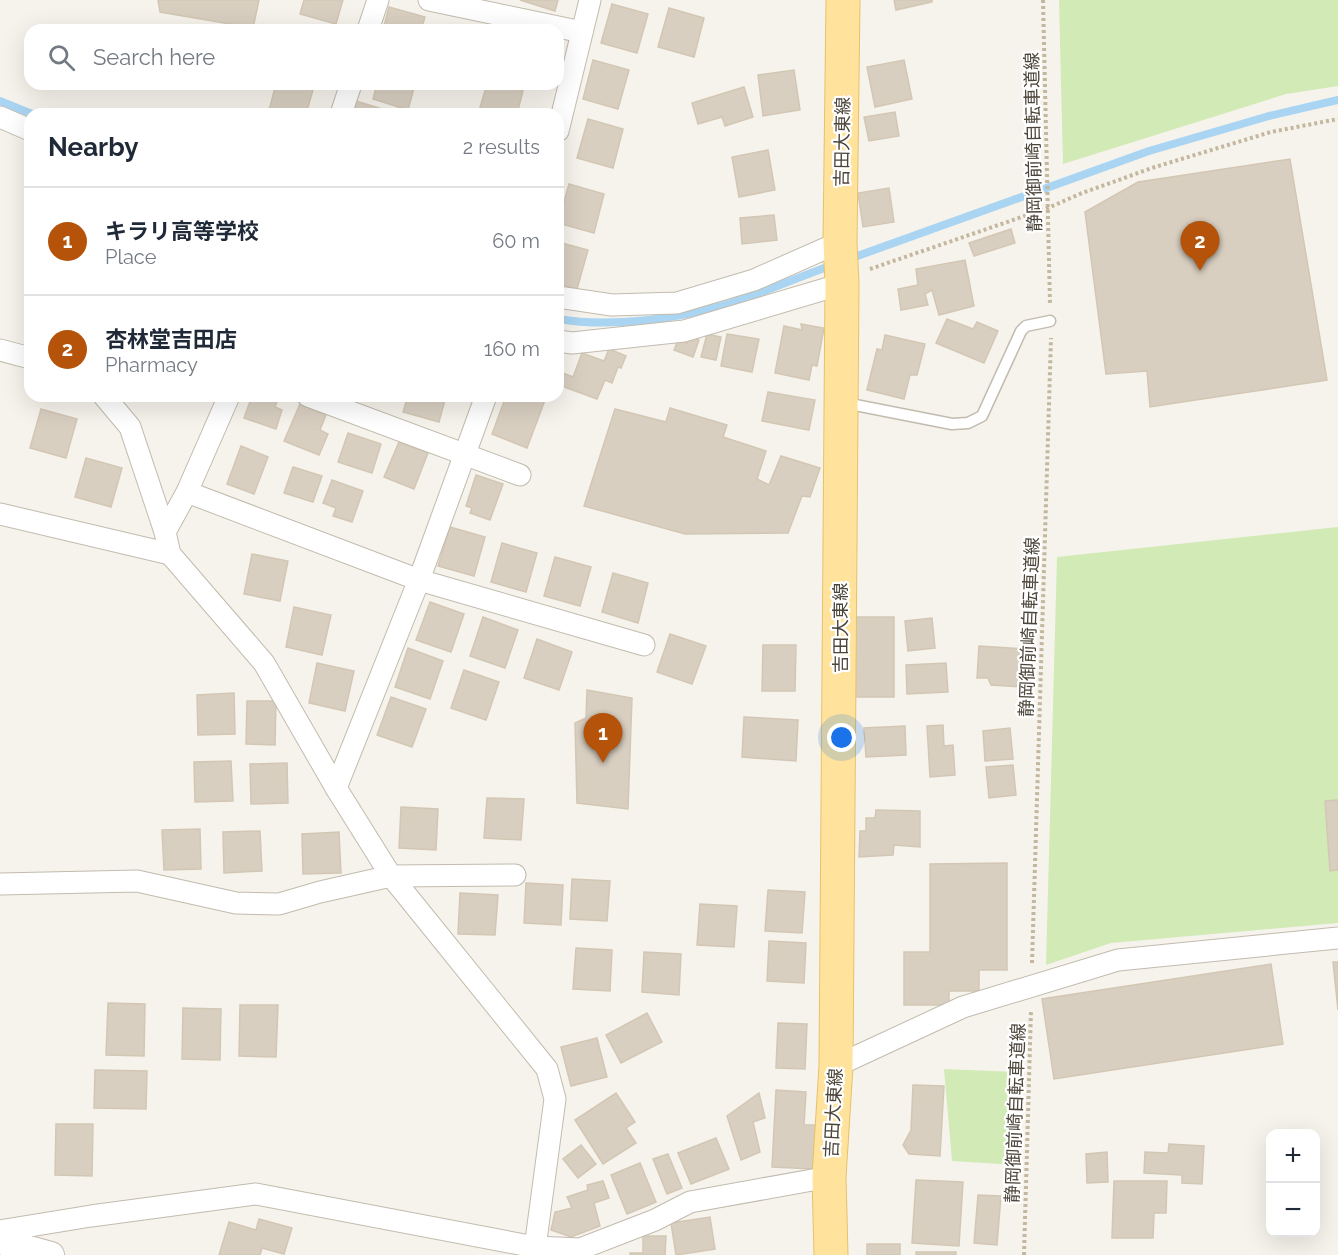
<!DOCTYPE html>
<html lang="en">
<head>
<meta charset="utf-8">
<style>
	body { margin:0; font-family:Raleway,"Noto Sans JP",sans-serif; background:#f2f2f3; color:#1f2937 }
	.controls { position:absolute; right:18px; bottom:18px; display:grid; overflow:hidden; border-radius:12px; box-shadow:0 6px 24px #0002 }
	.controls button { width:54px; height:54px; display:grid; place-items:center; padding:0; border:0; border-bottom:2px solid #e0e1e3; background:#fff; color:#1f2937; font:30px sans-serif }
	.you { position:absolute; left:842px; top:738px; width:21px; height:21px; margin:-15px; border:4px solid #fff; border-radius:50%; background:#1a73e8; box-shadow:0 0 0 9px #1a73e833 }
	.badge { display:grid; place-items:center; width:39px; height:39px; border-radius:50%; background:#b45309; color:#fff; font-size:20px; font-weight:700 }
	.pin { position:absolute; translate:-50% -50px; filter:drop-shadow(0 2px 3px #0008) }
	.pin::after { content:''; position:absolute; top:32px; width:21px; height:18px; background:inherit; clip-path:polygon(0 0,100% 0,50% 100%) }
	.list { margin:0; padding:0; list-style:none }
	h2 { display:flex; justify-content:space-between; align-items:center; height:78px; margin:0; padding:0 24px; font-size:26px }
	h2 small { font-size:20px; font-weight:400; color:#747a83 }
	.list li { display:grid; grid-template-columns:39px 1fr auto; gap:18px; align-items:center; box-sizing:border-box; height:108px; padding:0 24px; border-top:2px solid #e0e1e3 }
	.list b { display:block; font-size:22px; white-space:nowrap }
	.list p { margin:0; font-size:20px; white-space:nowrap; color:#747a83 }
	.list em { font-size:20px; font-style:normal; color:#747a83 }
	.icon { flex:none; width:33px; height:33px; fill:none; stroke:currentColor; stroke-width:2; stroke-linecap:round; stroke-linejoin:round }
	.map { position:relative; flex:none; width:1338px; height:1255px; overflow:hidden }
	.search { position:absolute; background:#fff; box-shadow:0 6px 24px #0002; left:24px; top:24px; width:540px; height:66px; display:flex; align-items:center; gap:15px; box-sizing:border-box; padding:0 21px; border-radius:18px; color:#747a83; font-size:22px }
	.panel { position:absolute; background:#fff; box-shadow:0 6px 24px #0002; left:24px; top:108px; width:540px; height:294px; border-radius:18px }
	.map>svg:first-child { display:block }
	.green { fill:#d2eab5 }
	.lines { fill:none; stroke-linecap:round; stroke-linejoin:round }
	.stream { stroke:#a9d4f2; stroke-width:8 }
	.building { fill:#d8cfc1; stroke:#d3c7b4; stroke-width:1.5 }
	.service-casing { stroke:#c2bbae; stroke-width:13 }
	.minor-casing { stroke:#c2bbae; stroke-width:23 }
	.tertiary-casing { stroke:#c2bbae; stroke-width:28 }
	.primary-casing { stroke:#e6c16a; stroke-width:35 }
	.path { stroke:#c4b79f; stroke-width:4; stroke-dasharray:3 3; stroke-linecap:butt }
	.service { stroke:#fff; stroke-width:10 }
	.minor { stroke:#fff; stroke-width:21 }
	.tertiary { stroke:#fff; stroke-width:26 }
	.primary { stroke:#ffe39c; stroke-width:33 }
	.labels { text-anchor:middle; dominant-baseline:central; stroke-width:4.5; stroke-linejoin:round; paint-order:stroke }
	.street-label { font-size:18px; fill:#4b4439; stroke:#fff }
</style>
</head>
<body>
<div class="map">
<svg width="1338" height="1255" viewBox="0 0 1338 1255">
	<rect width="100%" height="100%" fill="#f6f3ec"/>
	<g class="green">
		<path d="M1059,0H1338V86L1286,94L1063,164Z"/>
		<path d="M1338,527V923L1111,943L1046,965L1057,557Z"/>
		<path d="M944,1069L1015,1072L1017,1165L952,1161Z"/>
	</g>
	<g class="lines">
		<g class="stream">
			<path d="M0,101L32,114"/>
			<path d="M849,259L1149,151L1269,116L1338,100"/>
			<path d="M558,319C611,328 677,319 728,304C763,293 798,277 833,265"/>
		</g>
	</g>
	<g class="building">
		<path d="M158,0H259L253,28L160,12Z"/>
		<path d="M304,0H343L336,24L300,14Z"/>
		<path d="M520,0H558L555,11Z"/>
		<path d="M894,0H932V2L896,10Z"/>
		<path d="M612,4L648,14L637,53L601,43Z"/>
		<path d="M389,7L425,17L421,30H383Z"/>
		<path d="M669,8L704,18L694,57L658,47Z"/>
		<path d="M593,60L629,70L618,109L583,99Z"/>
		<path d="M904,60L912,99L875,107L867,67Z"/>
		<path d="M794,70L800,110L763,116L758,75Z"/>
		<path d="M276,84H293L313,90L306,114H268Z"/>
		<path d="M377,84H415L408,110L373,99Z"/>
		<path d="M487,84H500L523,91L517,114H478Z"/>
		<path d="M744,87L753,117L725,126L722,117L698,124L692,103Z"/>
		<path d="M356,101L392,112L391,114H353Z"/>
		<path d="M895,112L899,136L869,141L864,117Z"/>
		<path d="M588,119L623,129L613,168L577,158Z"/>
		<path d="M768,150L775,190L739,197L732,157Z"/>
		<path d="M1290,159L1327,380L1150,407L1147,371L1106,374L1085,212L1138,182Z"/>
		<path d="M569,184L604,194L594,233L558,223Z"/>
		<path d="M889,188L894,222L863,227L858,193Z"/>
		<path d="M774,215L777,240L742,244L740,218Z"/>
		<path d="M1011,229L1015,243L974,256L969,243Z"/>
		<path d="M558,242L588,250L577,289L558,284Z"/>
		<path d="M965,260L974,306L939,315L932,290L925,294L928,305L901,310L898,289L918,285L916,269Z"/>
		<path d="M947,319L973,329L977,322L998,331L984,363L936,343Z"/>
		<path d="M801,324L824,328L817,366L812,365L809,380L775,373L784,326L802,330Z"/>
		<path d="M707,334L721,337L716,360L701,357Z"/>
		<path d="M727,334L759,339L752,372L721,366Z"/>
		<path d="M885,335L925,344L917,375H910L904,399L867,390L877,349L882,350Z"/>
		<path d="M689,337L699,340L693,357L674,350L678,340L687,343Z"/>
		<path d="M609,349L626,356L621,368L618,367L612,383L605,380L597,399L559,385L563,373L573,377L582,353L604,361Z"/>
		<path d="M768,392L815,400L809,430L762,421Z"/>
		<path d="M252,396H279L275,407L282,410L276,429L244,418Z"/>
		<path d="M408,396H446L439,422L403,412Z"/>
		<path d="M506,396H533L545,400L527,448L492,434Z"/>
		<path d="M300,404L326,415L320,430L328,434L319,455L284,441Z"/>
		<path d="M670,408L727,425L723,437L766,451L757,479L769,485L781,456L820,468L810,497L802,496L788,533L685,534L584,506L615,409L666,422Z"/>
		<path d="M41,409L77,419L66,458L30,448Z"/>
		<path d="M348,433L381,444L372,473L338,462Z"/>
		<path d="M399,442L428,453L414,489L384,477Z"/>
		<path d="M241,446L268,457L254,494L227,484Z"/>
		<path d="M86,458L122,468L111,507L75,497Z"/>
		<path d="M293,467L322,476L313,502L284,493Z"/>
		<path d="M476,475L503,484L490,520L470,513L472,508L466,506Z"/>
		<path d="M332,480L363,491L352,522L333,516L336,508L323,503Z"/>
		<path d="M450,527L485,537L474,576L438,566Z"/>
		<path d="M502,543L537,553L526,592L491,582Z"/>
		<path d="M252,554L288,561L280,601L244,594Z"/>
		<path d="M555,557L591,567L580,606L544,596Z"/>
		<path d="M613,573L648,583L638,623L602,612Z"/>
		<path d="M430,602L464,614L451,652L416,640Z"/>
		<path d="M294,607L331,615L322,655L286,647Z"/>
		<path d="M483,617L518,630L505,668L470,656Z"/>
		<rect x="852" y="617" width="42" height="80"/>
		<path d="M932,618L935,648L908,651L905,621Z"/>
		<path d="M670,634L706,646L692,684L657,672Z"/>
		<path d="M537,639L572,652L559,690L524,678Z"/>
		<path d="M763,645H796L795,691H762Z"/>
		<path d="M979,646L1026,649L1023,687L991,685L988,678H977Z"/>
		<path d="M408,648L443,661L430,699L395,687Z"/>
		<path d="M317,663L354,671L345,711L309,703Z"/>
		<path d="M946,663L948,692L907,694L906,665Z"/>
		<path d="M464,670L499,682L486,720L451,708Z"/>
		<path d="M587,690L632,698L628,809L577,803L575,723L586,718Z"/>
		<path d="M234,693L235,734L198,735L197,695Z"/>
		<path d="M391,697L426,709L412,747L377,735Z"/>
		<path d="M247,701H276L275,745L246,744Z"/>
		<path d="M744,717L798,720L796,761L742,757Z"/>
		<path d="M943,725L944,746L953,745L955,775L930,777L927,726Z"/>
		<path d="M905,726L906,755L866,757L864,728Z"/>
		<path d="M1010,728L1013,759L985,761L983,731Z"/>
		<path d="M231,761L233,801L195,802L194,762Z"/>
		<path d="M287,763L288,803L251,804L250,764Z"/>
		<path d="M1013,765L1016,795L989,798L986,767Z"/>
		<path d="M487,798L524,799L521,840L484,838Z"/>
		<path d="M1338,800V870L1330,871L1325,801Z"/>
		<path d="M401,807L438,809L436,850L399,848Z"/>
		<path d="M876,810L920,811V847L894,845L893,855L859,857L860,831H866V818H875Z"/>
		<path d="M200,829L201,869L164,870L162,830Z"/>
		<path d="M260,831L262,871L224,873L223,832Z"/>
		<path d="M339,832L341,873L303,874L302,834Z"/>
		<path d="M1007,863V970H979V991H949V1005H904V952H930V864Z"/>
		<path d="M572,879L610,881L607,921L570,919Z"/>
		<path d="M526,883L563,885L561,925L524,923Z"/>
		<path d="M768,890L805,892L802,933L765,931Z"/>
		<path d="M460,893L498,895L495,935L458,934Z"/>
		<path d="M700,904L737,906L734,947L697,945Z"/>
		<path d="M769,941L806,943L804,983L767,981Z"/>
		<path d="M576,948L612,950L610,991L573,989Z"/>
		<path d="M644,952L681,954L679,995L642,992Z"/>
		<path d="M1333,962H1338V1010Z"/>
		<path d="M1271,964L1283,1044L1054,1079L1042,999Z"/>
		<path d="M108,1003L145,1004L144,1056L106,1055Z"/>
		<path d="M240,1005H278L276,1057L239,1056Z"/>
		<path d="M183,1008L221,1009L220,1060L182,1059Z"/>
		<path d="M647,1013L662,1042L621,1063L606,1035Z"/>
		<path d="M778,1023L807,1024L805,1069L776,1068Z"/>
		<path d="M597,1038L607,1077L571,1086L561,1047Z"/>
		<path d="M95,1070L147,1071L146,1109L94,1108Z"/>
		<path d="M913,1085L944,1086L940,1156L909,1154L903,1145L911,1130Z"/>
		<path d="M776,1090L806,1092L804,1125H816L813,1169L772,1167Z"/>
		<path d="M616,1093L635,1122L626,1128L636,1143L603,1164L575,1120Z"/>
		<path d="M759,1093L765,1118L753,1122L760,1152L741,1160L727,1116Z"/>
		<path d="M56,1124H93L92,1176L55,1175Z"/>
		<path d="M716,1138L729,1169L691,1184L678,1153Z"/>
		<path d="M1169,1144L1204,1146L1202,1184L1182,1183V1175L1144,1173L1145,1152L1168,1153Z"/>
		<path d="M581,1145L596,1164L578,1178L563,1159Z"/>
		<path d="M1107,1152L1108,1182L1087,1183L1086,1154Z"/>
		<path d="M668,1154L682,1188L667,1194L653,1159Z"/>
		<path d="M640,1163L656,1202L627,1214L611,1175Z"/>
		<path d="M916,1180L963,1182L959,1246L912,1243Z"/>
		<path d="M603,1181L609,1198L594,1203L600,1226L571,1237L551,1230L555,1212L572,1208L567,1197L588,1190L587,1185Z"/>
		<path d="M1114,1181H1167L1166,1213H1154L1153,1238H1112Z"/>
		<path d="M978,1195L1001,1196L997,1245L974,1243Z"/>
		<path d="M710,1217L715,1249L676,1255L671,1223Z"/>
		<path d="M259,1219L292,1228L284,1254L262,1248L260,1255H219L229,1222L256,1230Z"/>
		<path d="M643,1236H666L665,1255H630V1253H643Z"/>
		<rect x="867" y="1244" width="33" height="11"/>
		<rect x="916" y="1252" width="40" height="3"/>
	</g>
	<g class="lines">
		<defs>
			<path id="service" d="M845,403L952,424L968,423L982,416L1021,331L1026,326L1050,321"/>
			<g id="minor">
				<path d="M429,0L582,32"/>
				<path d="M368,30L378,0"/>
				<path d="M341,114L351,84"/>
				<path d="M0,117L30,130"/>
				<path d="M558,131L590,0"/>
				<path d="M558,297L612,305L677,303L754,280L840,242"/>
				<path d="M558,341L572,343L684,331L842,284"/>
				<path d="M0,350L30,358"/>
				<path d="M104,396L130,427L165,532L170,554L264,663L336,788L391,876L547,1069L555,1099L534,1255"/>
				<path d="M308,396L520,475"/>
				<path d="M187,492L419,580L644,645"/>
				<path d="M0,514L170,554"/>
				<path d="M165,532L187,492L229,396"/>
				<path d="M336,788L419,580L486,396"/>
				<path d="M0,884L137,881L236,903L279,904L320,892L391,876L515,875"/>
				<path d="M836,1066L963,1007L1118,960L1338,938"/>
				<path d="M0,1231L91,1216L256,1194L535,1247L580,1249L655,1220L690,1202L829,1177"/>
			</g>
			<path id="tertiary" d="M0,1241L51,1255"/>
			<path id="primary" d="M831,1255L829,1177L836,1066L842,284L840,242L843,0"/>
		</defs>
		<use href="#service" class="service-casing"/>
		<use href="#minor" class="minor-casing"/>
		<use href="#tertiary" class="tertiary-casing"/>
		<use href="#primary" class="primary-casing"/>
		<g class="path">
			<path d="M1043,0L1050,304"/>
			<path d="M870,269L1048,208L1082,193L1155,167L1271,132L1338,119"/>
			<path d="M1032,963L1051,338"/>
			<path d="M1024,1255L1031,1010"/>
		</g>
		<use href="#service" class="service"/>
		<use href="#minor" class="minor"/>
		<use href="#tertiary" class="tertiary"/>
		<use href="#primary" class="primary"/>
	</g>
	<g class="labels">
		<g class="street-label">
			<text transform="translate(842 142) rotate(-89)">吉田大東線</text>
			<text transform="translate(1033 142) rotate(-91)">静岡御前崎自転車道線</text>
			<text transform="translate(1029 627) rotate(-88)">静岡御前崎自転車道線</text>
			<text transform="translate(840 628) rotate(-90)">吉田大東線</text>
			<text transform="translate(833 1113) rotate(-87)">吉田大東線</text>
			<text transform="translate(1015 1113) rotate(-88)">静岡御前崎自転車道線</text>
		</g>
	</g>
</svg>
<div class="controls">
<button>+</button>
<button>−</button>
</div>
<div class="you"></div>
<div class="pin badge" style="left:603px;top:763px">1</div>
<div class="pin badge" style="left:1200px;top:271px">2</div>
<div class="search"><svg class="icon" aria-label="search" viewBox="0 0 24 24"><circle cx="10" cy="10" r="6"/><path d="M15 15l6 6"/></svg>Search here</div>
<section class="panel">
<h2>Nearby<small>2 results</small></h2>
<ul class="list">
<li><span class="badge">1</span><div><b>キラリ高等学校</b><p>Place</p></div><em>60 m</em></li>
<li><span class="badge">2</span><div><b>杏林堂吉田店</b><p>Pharmacy</p></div><em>160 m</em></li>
</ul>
</section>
</div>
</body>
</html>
